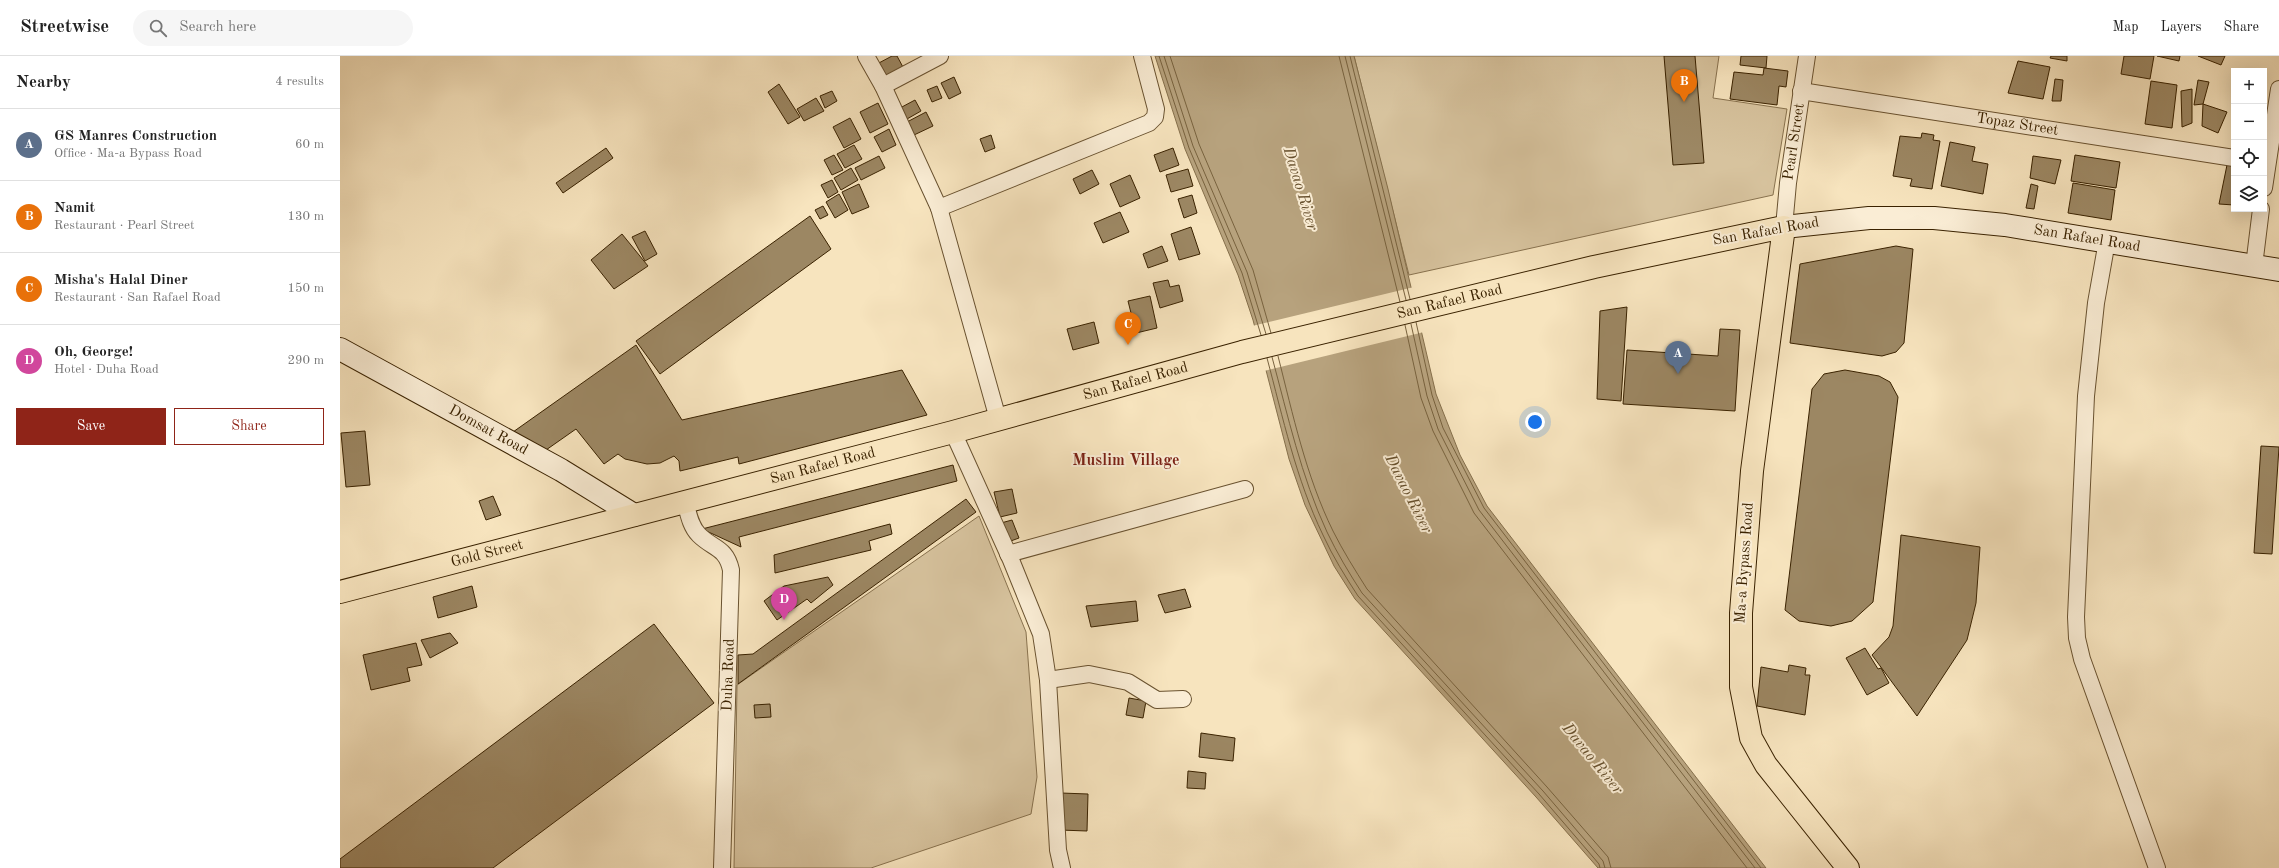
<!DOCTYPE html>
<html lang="en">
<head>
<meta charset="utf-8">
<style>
	body { margin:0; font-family:"Old Standard TT",serif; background:#f6f6f6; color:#222 }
	.controls { position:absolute; right:12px; top:12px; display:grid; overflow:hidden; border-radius:0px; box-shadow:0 4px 16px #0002 }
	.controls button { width:36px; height:36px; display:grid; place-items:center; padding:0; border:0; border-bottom:1px solid #e0e0e0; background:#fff; color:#222; font:20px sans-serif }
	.you { position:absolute; left:1195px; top:366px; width:14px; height:14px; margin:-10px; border:3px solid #fff; border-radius:50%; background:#1a73e8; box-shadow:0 0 0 6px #1a73e833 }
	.badge { display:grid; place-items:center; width:26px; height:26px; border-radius:50%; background:#8f2418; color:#fff; font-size:13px; font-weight:700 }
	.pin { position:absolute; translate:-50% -33px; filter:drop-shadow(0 1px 2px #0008) }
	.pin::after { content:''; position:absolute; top:21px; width:14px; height:12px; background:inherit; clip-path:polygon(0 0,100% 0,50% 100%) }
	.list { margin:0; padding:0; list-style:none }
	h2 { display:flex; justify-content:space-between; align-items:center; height:52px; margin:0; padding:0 16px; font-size:17px }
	h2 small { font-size:13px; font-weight:400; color:#767676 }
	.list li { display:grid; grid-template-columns:26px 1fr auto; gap:12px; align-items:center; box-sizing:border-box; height:72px; padding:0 16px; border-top:1px solid #e0e0e0 }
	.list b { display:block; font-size:15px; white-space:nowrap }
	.list p { margin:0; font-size:13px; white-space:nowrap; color:#767676 }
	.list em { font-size:13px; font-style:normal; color:#767676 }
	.actions { display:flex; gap:8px; padding:12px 16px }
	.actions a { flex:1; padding:9px 0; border:1px solid #8f2418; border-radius:0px; text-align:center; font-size:14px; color:#8f2418 }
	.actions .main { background:#8f2418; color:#fff }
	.icon { flex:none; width:22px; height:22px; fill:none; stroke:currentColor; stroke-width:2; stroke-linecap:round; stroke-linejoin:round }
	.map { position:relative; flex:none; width:1939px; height:812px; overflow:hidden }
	header { display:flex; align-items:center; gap:24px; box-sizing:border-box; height:56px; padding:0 20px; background:#fff; border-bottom:1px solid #e0e0e0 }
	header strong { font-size:19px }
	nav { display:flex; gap:22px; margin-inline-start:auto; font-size:14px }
	.search { width:280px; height:36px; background:#f6f6f6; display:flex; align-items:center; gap:10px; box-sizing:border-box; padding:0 14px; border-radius:22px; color:#767676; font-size:15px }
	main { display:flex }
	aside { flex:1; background:#fff }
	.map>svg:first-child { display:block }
	.green { fill:#d7c39e; stroke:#88724f }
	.water { fill:#b7a27d; stroke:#856f4b }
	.pier { fill:#f7e4be }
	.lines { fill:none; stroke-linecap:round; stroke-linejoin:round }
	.shore { stroke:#78623e; stroke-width:1 }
	.building { fill:#9c8763; stroke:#3a2200 }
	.street-casing { stroke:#695230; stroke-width:18 }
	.secondary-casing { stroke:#3a2200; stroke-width:24 }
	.primary-casing { stroke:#3a2200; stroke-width:24 }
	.street { stroke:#faedd5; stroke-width:16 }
	.secondary { stroke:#faedd5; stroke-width:22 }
	.primary { stroke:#f7e4be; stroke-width:22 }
	.labels { text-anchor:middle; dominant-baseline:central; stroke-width:4; stroke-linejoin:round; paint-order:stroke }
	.street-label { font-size:15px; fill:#3a2200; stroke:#faedd5 }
	.water-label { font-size:16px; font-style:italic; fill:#664f2c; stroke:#faedd5 }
	.neighbourhood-label { font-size:16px; font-weight:bold; fill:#7a1f14; stroke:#faedd5 }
</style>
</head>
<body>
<header>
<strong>Streetwise</strong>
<div class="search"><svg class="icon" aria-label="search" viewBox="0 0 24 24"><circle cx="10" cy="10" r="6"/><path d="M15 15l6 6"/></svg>Search here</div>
<nav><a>Map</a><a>Layers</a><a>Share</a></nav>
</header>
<main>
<aside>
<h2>Nearby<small>4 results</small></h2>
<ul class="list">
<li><span class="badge" style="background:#5c6f8a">A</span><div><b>GS Manres Construction</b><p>Office · Ma-a Bypass Road</p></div><em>60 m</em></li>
<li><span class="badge" style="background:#e8710a">B</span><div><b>Namit</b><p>Restaurant · Pearl Street</p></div><em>130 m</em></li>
<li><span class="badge" style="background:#e8710a">C</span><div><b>Misha's Halal Diner</b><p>Restaurant · San Rafael Road</p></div><em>150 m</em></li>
<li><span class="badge" style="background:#d1479c">D</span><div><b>Oh, George!</b><p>Hotel · Duha Road</p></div><em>290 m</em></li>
</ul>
<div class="actions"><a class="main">Save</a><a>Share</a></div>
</aside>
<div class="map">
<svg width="1939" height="812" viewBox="0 0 1939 812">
	<rect width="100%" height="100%" fill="#f7e4be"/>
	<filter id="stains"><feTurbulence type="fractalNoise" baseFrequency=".005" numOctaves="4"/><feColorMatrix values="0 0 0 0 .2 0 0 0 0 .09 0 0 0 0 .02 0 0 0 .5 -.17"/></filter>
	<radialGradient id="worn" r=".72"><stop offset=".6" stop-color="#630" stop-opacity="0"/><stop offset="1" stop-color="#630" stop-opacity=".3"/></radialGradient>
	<g class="green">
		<path d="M1014,0H1379L1373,42L1447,53L1433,139L1069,219Z"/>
		<path d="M639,460L686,576L697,721L691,758L531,812H394L397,629Z"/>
	</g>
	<path class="water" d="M815,0H1014L1048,133L1096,338L1120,399L1147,450L1426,812H1258L1196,741L1015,543L994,510L965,449L949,403L913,264L898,219L845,93Z"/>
	<path class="pier" d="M1074,231L1084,276L924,315L912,270Z"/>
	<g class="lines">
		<g class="shore">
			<path d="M819,0L849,92L902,217L921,279"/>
			<path d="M824,0L853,90L907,216L926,278"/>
			<path d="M830,0L859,88L913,214L931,277"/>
			<path d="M999,0L1060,246"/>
			<path d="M1005,0L1066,244"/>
			<path d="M1010,0L1070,243"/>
			<path d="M1076,266L1092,339L1103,372L1144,452L1421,812"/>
			<path d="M1071,268L1087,340L1098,373L1139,454L1415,812"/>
			<path d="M1065,269L1081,342L1093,375L1134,457L1407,812"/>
			<path d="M938,300C953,359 966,420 993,475C1003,495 1015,514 1027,533L1207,731L1268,801L1271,812"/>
			<path d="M932,301C948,360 961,420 987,476C997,497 1009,517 1022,537L1203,735L1263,805L1265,812"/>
			<path d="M927,302C943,362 956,423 983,479C993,501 1005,520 1018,540L1199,738L1259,808L1260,812"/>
		</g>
	</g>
	<g class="building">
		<path d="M552,0H557L564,13L545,23L537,8Z"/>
		<path d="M1324,0H1355L1364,107L1333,109Z"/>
		<path d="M1401,0H1427L1426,12L1400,9Z"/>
		<path d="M1711,0H1727V5L1710,2Z"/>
		<path d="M1784,0H1814L1810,23L1781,18Z"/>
		<path d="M1817,0H1840L1839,5Z"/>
		<path d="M1858,0H1885L1881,9Z"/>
		<path d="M1678,5L1710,11L1703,43L1668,37Z"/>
		<path d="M1424,12L1448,15L1446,31L1439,30L1437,49L1390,43L1394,16L1423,19Z"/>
		<path d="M614,21L621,37L609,43L601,27Z"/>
		<path d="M1715,23L1723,24L1721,45H1712Z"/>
		<path d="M1858,24L1869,26L1863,48L1854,49Z"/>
		<path d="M1811,25L1837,29L1832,72L1805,68Z"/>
		<path d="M439,28L460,61L448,68L428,36Z"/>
		<path d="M597,30L602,42L592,46L587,34Z"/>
		<path d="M1852,33V67L1842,71L1841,35Z"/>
		<path d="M492,35L497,45L485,52L480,40Z"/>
		<path d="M476,42L484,55L464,65L457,53Z"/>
		<path d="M575,44L581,55L567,63L560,52Z"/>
		<path d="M538,47L548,68L530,77L520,56Z"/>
		<path d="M1863,48L1887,56L1878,77L1862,70Z"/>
		<path d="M586,56L593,70L574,79L567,66Z"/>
		<path d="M510,62L521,83L504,92L493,71Z"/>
		<path d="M549,73L556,89L542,96L534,81Z"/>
		<path d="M1582,77L1594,79L1593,84L1600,85L1592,133L1570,130L1572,123L1553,120L1560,80L1581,82Z"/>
		<path d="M651,79L655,92L645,96L640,83Z"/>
		<path d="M1610,86L1635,91L1632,105L1648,108L1643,138L1601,130Z"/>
		<path d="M514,89L522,103L505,112L497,98Z"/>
		<path d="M266,92L273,102L223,137L216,127Z"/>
		<path d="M833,92L839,109L820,116L814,99Z"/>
		<path d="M494,99L503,114L492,119L484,104Z"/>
		<path d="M1735,99L1780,106L1776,132L1731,125Z"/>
		<path d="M539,100L545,112L521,124L515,112Z"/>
		<path d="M1693,100L1721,104L1715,128L1690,122Z"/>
		<path d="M1887,109L1894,110V149L1879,148Z"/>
		<path d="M511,112L518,124L501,134L494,122Z"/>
		<path d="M848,113L853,130L831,136L826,119Z"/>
		<path d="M752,114L759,128L740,138L733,123Z"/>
		<path d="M790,119L800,142L780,151L770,128Z"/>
		<path d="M492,124L498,136L488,142L481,129Z"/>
		<path d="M1733,127L1775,134L1771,164L1728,157Z"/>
		<path d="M519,128L529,151L512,158L502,136Z"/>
		<path d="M1691,128L1698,130L1694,153L1686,152Z"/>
		<path d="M499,138L508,154L495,162L486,146Z"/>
		<path d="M852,139L857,157L844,162L838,143Z"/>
		<path d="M483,150L488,159L480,163L475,154Z"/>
		<path d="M780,156L789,176L763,187L754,167Z"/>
		<path d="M470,160L491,193L320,318L296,285Z"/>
		<path d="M851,171L860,198L839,204L831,178Z"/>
		<path d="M305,175L317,198L305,205L292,181Z"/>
		<path d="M282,178L308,210L274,233L251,204Z"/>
		<path d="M822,190L828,205L808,212L803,198Z"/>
		<path d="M1556,190L1573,193L1564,287L1556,296L1542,300L1450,287L1460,208Z"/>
		<path d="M828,224L830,231L839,229L843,245L820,252L813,227Z"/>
		<path d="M810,240L817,272L796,277L788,245Z"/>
		<path d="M1287,251L1281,345L1257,343L1260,255Z"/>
		<path d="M754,266L759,287L733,294L727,273Z"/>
		<path d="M1380,273L1400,274L1395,355L1283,348L1287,294L1378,300Z"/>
		<path d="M296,289L342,364L562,314L587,359L399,408L398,401L340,415L339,405L334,400L320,407L307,408L285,403L278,398L264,408L236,373L206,394L173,376Z"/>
		<path d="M1505,314L1539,320L1550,326L1558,341L1533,546L1512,565L1491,570L1459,565L1445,554L1472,333L1484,318Z"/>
		<path d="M25,375L30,429L6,431L1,377Z"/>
		<path d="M1921,390L1939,391L1932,498L1914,497Z"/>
		<path d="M613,409L617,425L399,481L401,491L362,473Z"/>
		<path d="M672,433L677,457L660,461L654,436Z"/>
		<path d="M153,440L161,459L146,464L139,445Z"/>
		<path d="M626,443L636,456L398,628V599L413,598Z"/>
		<path d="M672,464L679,482L668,486L661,467Z"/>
		<path d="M550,468L552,478L529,485L531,494L435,517L434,499Z"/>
		<path d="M1561,479L1640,491L1636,547L1627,584L1577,660L1532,599L1549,581L1553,570Z"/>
		<path d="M488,521L493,529L471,547L467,543L437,564L424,545L444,530Z"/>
		<path d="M132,530L137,551L98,562L93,541Z"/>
		<path d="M845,533L851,551L825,557L818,539Z"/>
		<path d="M796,545L798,565L751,571L746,550Z"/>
		<path d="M314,568L374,647L153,812H0V803Z"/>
		<path d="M110,577L118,587L90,602L81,584Z"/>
		<path d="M76,587L82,609L67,612L70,625L31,634L23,599Z"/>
		<path d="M1525,592L1538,613L1541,612L1549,627L1527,639L1506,602Z"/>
		<path d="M1449,609L1466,612L1465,619H1470L1465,659L1417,650L1421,611L1448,616Z"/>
		<path d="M789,642L806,645L803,662L786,659Z"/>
		<path d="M430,648L431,661L415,662L414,649Z"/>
		<path d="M861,677L895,682L893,705L859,701Z"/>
		<path d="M848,715L866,717L865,733L847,732Z"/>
		<path d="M721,737L748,738L747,775L720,774Z"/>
	</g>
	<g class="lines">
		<defs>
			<g id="street">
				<path d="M526,0L543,30L599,152L658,363"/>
				<path d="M543,30L600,0"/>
				<path id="s1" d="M1461,35L1894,102"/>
				<path d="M1924,132L1939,33"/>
				<path d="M599,152L809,67L815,61L816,53L802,0"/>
				<path id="s2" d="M1444,171L1448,127L1467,0"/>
				<path d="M1767,185L1756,247L1746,340L1736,561L1737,582L1742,603L1817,812"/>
				<path d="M1914,210L1921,153"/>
				<path d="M613,376L671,504L701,578L708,624L718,794L722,812"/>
				<path d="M345,445C348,456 350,470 359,479C373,493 386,491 391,514L382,812"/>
				<path d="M668,498L905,433"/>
				<path d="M708,624L749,618L788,626L817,644L843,643"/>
			</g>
			<g id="secondary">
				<path id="s3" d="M1444,171L1529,162H1594L1665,169L1939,214"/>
				<path id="s4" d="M0,293L221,414L294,459"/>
			</g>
			<g id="primary">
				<path id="s5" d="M0,536L613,376L902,296L1254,211L1444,171L1412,415L1401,557V631L1411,682L1426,709L1508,812"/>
			</g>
		</defs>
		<use href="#street" class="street-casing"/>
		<use href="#secondary" class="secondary-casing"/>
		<use href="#primary" class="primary-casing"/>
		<use href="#street" class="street"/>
		<use href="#secondary" class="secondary"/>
		<use href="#primary" class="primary"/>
	</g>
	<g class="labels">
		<g class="street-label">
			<text stroke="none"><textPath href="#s1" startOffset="219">Topaz Street</textPath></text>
			<text stroke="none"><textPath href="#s2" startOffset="86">Pearl Street</textPath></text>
			<text transform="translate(1426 176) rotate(-10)">San Rafael Road</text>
			<text stroke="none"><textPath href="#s3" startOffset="305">San Rafael Road</textPath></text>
			<text stroke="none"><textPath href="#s5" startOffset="1147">San Rafael Road</textPath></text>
			<text stroke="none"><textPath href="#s5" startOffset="823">San Rafael Road</textPath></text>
			<text stroke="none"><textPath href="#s4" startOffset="169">Domsat Road</textPath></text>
			<text stroke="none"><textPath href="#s5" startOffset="499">San Rafael Road</textPath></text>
			<text stroke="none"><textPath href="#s5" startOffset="152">Gold Street</textPath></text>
			<text transform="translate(1405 507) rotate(-86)">Ma-a Bypass Road</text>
			<text transform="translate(389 619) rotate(-88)">Duha Road</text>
		</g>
		<g class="water-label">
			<text transform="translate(960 133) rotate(73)">Davao River</text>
			<text transform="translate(1068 438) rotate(63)">Davao River</text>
			<text transform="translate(1252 703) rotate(51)">Davao River</text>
		</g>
		<g class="neighbourhood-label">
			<text x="786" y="405">Muslim Village</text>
		</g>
	</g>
	<rect width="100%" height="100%" filter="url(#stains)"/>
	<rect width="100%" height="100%" fill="url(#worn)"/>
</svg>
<div class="controls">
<button>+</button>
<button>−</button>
<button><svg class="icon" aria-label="locate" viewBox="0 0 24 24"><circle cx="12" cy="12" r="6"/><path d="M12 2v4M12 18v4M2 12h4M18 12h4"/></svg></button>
<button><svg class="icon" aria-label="layers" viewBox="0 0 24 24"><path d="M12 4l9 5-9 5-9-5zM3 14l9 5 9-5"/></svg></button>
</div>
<div class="you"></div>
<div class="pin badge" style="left:1338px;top:318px;background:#5c6f8a">A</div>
<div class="pin badge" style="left:1344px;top:46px;background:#e8710a">B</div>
<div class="pin badge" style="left:788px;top:289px;background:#e8710a">C</div>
<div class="pin badge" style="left:444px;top:564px;background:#d1479c">D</div>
</div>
</main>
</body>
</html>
